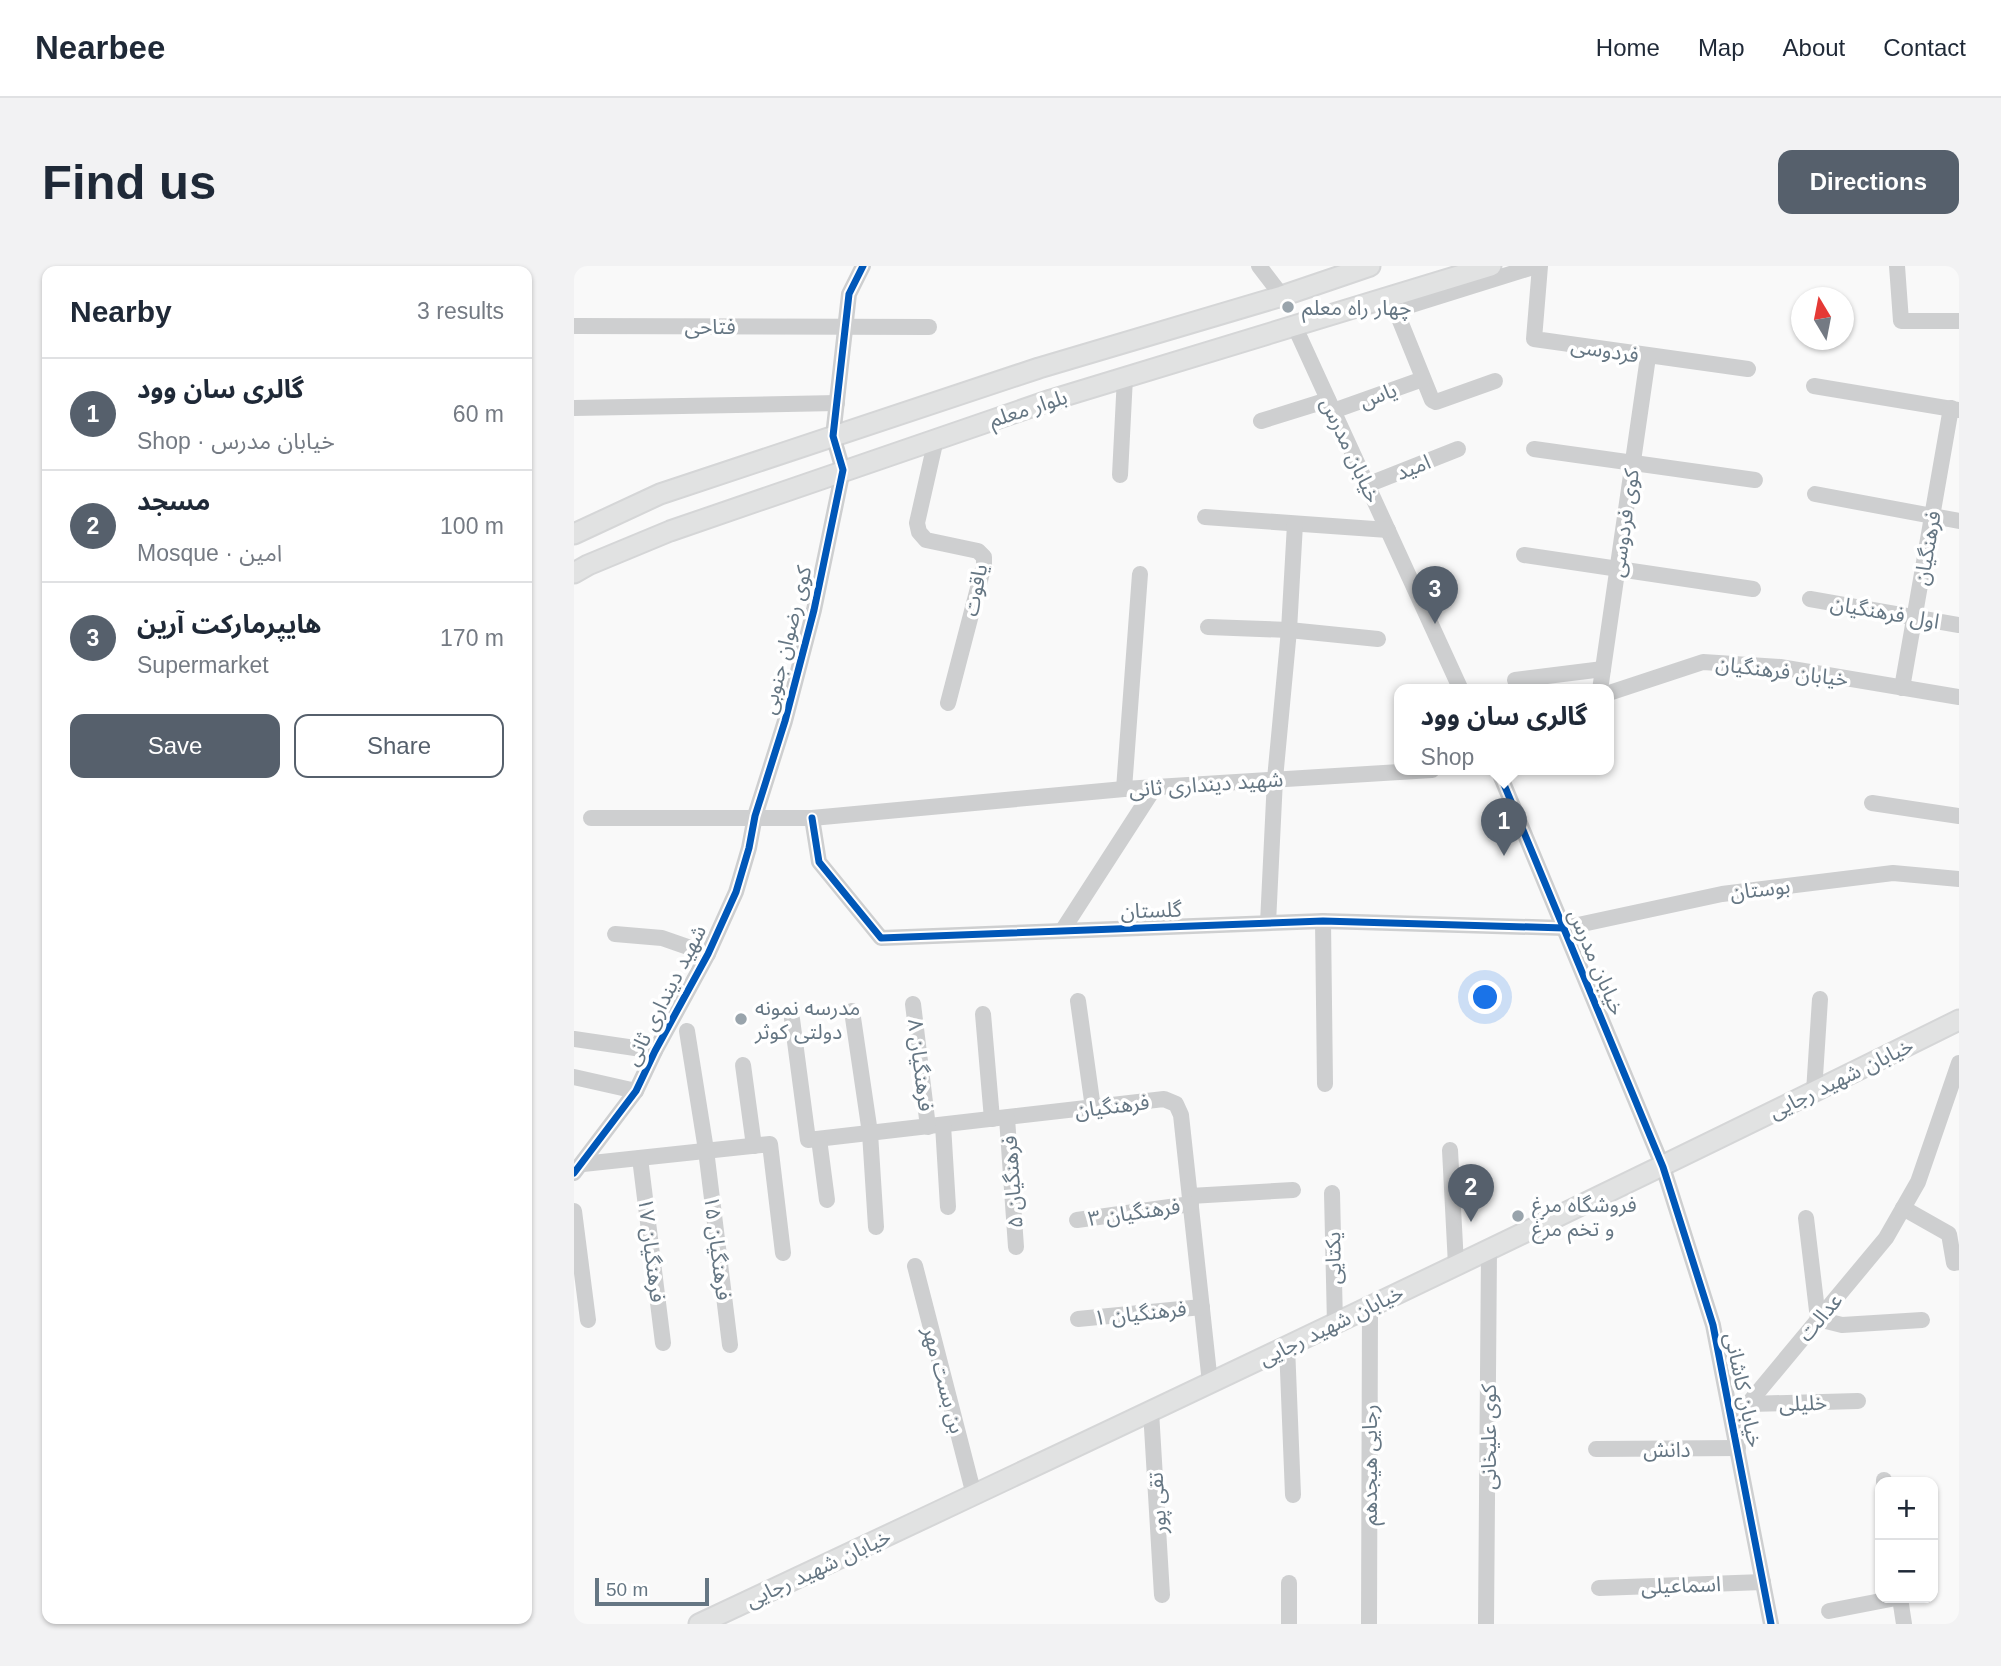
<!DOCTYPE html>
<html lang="en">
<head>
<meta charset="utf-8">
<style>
	body { margin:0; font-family:Helvetica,"Noto Sans Arabic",sans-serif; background:#f2f2f3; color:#1f2937 }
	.controls { position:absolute; right:21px; bottom:21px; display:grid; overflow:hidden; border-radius:14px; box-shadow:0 2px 5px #0004 }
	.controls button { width:63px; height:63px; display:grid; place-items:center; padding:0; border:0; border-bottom:2px solid #e0e1e3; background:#fff; color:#1f2937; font:35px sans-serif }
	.compass { position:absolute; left:1217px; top:21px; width:63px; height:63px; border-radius:50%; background:#fff; box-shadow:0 2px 5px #0004; rotate:350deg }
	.scale { position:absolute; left:21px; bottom:18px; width:114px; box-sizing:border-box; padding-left:7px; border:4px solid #657683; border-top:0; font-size:19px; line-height:24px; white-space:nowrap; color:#657683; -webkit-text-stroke:5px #fff; paint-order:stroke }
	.you { position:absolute; left:912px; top:732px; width:24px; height:24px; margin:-18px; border:5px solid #fff; border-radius:50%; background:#1a73e8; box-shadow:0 0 0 10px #1a73e833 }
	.badge { display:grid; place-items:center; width:46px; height:46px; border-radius:50%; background:#56606c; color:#fff; font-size:23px; font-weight:700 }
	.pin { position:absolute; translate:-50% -58px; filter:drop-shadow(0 2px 4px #0008) }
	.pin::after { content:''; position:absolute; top:37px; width:24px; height:21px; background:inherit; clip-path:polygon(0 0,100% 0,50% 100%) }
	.popup { position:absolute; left:820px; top:418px; width:220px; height:91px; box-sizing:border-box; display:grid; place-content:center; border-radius:14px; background:#fff; filter:drop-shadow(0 2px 5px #0005); font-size:23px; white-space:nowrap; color:#747a83 }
	.popup b { font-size:26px; color:#1f2937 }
	.popup::after { content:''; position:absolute; left:50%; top:100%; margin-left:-14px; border:14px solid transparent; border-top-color:#fff }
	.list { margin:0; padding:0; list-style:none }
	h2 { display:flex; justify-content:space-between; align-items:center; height:91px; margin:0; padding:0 28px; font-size:30px }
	h2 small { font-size:23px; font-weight:400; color:#747a83 }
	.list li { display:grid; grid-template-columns:46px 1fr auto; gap:21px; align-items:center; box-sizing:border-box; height:112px; padding:0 28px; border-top:2px solid #e0e1e3 }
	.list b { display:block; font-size:26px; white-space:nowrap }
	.list p { margin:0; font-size:23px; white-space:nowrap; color:#747a83 }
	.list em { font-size:23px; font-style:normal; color:#747a83 }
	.actions { display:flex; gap:14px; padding:21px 28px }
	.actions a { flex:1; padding:16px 0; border:2px solid #56606c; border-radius:14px; text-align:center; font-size:24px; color:#56606c }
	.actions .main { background:#56606c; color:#fff }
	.map { position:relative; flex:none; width:1385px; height:1358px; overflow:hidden; border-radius:14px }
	header { display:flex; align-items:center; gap:42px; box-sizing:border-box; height:98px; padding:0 35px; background:#fff; border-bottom:2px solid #e0e1e3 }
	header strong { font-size:33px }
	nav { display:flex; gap:38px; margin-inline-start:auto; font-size:24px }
	.intro { display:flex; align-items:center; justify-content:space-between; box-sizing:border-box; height:168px; padding:0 42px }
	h1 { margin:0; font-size:49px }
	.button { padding:18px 32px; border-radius:14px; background:#56606c; color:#fff; font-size:24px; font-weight:700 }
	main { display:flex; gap:42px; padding:0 42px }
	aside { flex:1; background:#fff; border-radius:14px; box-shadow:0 2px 5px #0004 }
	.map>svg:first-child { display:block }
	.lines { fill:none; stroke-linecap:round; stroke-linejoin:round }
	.major-casing { stroke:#d5d6d7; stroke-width:23 }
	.minor { stroke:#cecfd0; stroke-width:16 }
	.major { stroke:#e1e2e2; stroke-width:19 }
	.cycleway-casing { stroke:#fff; stroke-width:11 }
	.cycleway { stroke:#0057b8; stroke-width:7 }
	.poi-dot { fill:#99a4ac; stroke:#fff; stroke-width:2.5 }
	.labels { text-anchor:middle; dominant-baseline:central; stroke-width:7; stroke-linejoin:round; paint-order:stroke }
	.poi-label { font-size:21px; fill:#657683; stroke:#fff; text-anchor:start }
	.street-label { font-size:21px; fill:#657683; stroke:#fff }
</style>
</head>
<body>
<header>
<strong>Nearbee</strong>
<nav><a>Home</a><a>Map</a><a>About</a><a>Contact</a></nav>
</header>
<div class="intro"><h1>Find us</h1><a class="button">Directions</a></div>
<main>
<aside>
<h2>Nearby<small>3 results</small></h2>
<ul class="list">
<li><span class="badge">1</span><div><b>گالری سان وود</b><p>Shop · خیابان مدرس</p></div><em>60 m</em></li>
<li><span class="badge">2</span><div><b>مسجد</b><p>Mosque · امین</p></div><em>100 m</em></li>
<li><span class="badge">3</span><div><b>هایپرمارکت آرین</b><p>Supermarket</p></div><em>170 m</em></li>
</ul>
<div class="actions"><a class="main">Save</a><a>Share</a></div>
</aside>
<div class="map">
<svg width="1385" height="1358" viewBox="0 0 1385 1358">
	<rect width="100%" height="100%" fill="#f9f9f9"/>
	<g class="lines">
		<defs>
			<g id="major">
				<path d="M0,268L86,228L465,102L708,30L796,0"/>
				<path d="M0,307L14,299L96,265L477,134L917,0"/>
				<path d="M125,1358C547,1160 968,961 1385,754"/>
			</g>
		</defs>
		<use href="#major" class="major-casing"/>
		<g class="minor">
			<path d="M685,0L708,30"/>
			<path d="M966,0L960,73L1174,103"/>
			<path d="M1323,0L1327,55H1385"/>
			<path d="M816,30L858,134L862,136L921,115"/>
			<path d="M821,44L962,0"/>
			<path d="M720,59L887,424"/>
			<path d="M0,60L355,61"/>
			<path d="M1240,120L1385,144"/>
			<path d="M0,142L263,137"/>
			<path d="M759,145L849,113"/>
			<path d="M687,155L754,134"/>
			<path d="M362,173L343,257L345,266L352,274L404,285L410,291V299L374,437"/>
			<path d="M960,183L1181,214"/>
			<path d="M546,209L551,111"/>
			<path d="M793,219L884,183"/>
			<path d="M1241,228L1385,255"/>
			<path d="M631,251L814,264"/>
			<path d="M950,289L1179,323"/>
			<path d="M1236,333L1385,359"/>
			<path d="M634,361L715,364L804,373"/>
			<path d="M941,414L1029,403"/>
			<path d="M1328,422L1377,142"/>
			<path d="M1026,424L1074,91"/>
			<path d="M1035,427L1129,396L1206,401L1385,431"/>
			<path d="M924,504L1089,901L1139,1059L1197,1358"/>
			<path d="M550,523L566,308"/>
			<path d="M1298,537L1385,550"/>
			<path d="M17,552H238L550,523L858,504"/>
			<path d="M238,552L245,596L307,672L749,655L990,662L1148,628L1319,607L1385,613"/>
			<path d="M749,655L751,818"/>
			<path d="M694,657L701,513L715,364L721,258"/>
			<path d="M488,665L581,521"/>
			<path d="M41,668L88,672L134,688"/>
			<path d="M504,735L519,842"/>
			<path d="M339,738L354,861"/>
			<path d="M278,745L296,867L302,961"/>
			<path d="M409,748L418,853"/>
			<path d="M218,753L234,874L590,833L602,838L607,849L636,1117"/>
			<path d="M113,765L132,884L156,1079"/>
			<path d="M0,773L81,785"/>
			<path d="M169,799L180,880"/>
			<path d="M0,811L62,825"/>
			<path d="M1240,826L1246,733"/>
			<path d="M433,852L442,981"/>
			<path d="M369,859L374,941"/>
			<path d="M245,873L253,934"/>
			<path d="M876,884L882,999"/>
			<path d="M66,892L89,1077"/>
			<path d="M9,898L196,878L209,987"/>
			<path d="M0,907L62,825L81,785L134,688L162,626L175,582L181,550L211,455L240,344L269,204L259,170L275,28L289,0"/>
			<path d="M758,927L761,1058"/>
			<path d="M616,930L719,924"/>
			<path d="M1329,942L1375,968L1380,997L1385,996"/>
			<path d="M0,945L14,1054"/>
			<path d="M1232,952L1244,1053L1268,1059L1348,1054"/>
			<path d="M503,954L617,938"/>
			<path d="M341,1000L400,1229"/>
			<path d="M504,1053L628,1041"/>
			<path d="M713,1080L719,1229"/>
			<path d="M1174,1138L1284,1135"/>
			<path d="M577,1145L588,1329"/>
			<path d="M1159,1156L1312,972L1344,916L1385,797"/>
			<path d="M1022,1183L1164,1182"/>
			<path d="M1310,1214V1216"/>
			<path d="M1025,1322L1189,1316"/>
			<path d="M1326,1332L1330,1358"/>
			<path d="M1255,1345L1322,1332"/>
			<path d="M715,1358V1317"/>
			<path d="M795,1358L796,1041"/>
			<path d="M912,1358L915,984"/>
		</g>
		<use href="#major" class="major"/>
		<defs>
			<g id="cycleway">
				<path d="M924,504L1089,901L1139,1059L1197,1358"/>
				<path d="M238,552L245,596L307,672L749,655L990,662"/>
				<path d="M0,907L62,825L81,785L134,688L162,626L175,582L181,550L211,455L240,344L269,204L259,170L275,28L289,0"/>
			</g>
		</defs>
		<use href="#cycleway" class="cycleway-casing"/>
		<use href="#cycleway" class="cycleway"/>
	</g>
	<g class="poi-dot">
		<circle cx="714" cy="41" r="7"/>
		<circle cx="167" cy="753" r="7"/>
		<circle cx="944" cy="950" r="7"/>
	</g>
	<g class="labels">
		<g class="poi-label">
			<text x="728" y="41">چهار راه معلم</text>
			<text x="181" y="741">مدرسه نمونه<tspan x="181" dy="24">دولتی کوثر</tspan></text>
			<text x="958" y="938">فروشگاه مرغ<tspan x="958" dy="24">و تخم مرغ</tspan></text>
		</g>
		<g class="street-label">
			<text x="136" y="60">فتاحی</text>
			<text transform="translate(1031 84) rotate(9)">فردوسی</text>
			<text transform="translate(804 129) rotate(-20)">یاس</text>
			<text transform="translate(454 142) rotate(-18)">بلوار معلم</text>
			<text transform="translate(777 184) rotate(65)">خیابان مدرس</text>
			<text transform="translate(839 201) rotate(-22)">امید</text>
			<text transform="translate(1050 257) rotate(-82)">کوی فردوسی</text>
			<text transform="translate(1353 282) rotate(-80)">فرهنگیان</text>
			<text transform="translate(401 324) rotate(-79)">یاقوت</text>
			<text transform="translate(1311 346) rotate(10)">اول فرهنگیان</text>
			<text transform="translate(212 374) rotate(-76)">کوی رضوان جنوبی</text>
			<text transform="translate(1208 405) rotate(7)">خیابان فرهنگیان</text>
			<text transform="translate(632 518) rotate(-4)">شهید دینداری ثانی</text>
			<text transform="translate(1186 623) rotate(-7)">بوستان</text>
			<text transform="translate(577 644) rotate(-2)">گلستان</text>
			<text transform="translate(1023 696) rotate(67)">خیابان مدرس</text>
			<text transform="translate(91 729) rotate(-63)">شهید دینداری ثانی</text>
			<text transform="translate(347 799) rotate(83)">فرهنگیان ۸</text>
			<text transform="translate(1267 812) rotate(-26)">خیابان شهید رجایی</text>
			<text transform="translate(538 840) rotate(-7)">فرهنگیان</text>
			<text transform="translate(438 916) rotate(-94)">فرهنگیان ۵</text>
			<text transform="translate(560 946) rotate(-8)">فرهنگیان ۳</text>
			<text transform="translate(144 982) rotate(83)">فرهنگیان ۱۵</text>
			<text transform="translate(78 984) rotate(83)">فرهنگیان ۱۷</text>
			<text transform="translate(759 992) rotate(-91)">یکتایی</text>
			<text transform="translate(566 1047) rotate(-6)">فرهنگیان ۱</text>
			<text transform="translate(1246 1051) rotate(-50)">عدالت</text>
			<text transform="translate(757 1059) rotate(-26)">خیابان شهید رجایی</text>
			<text transform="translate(370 1114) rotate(75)">بن بست مهر</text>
			<text transform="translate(1170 1124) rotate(78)">خیابان کاشانی</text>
			<text transform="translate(1229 1137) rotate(-2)">خلیلی</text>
			<text transform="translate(914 1171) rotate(-90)">کوی علیخانی</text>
			<text x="1093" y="1183">دانش</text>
			<text transform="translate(795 1199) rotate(-90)">رجایی هیجدهم</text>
			<text transform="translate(583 1237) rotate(-94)">تقی پور</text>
			<text transform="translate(244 1302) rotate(-25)">خیابان شهید رجایی</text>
			<text transform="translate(1107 1319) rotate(-2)">اسماعیلی</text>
		</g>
	</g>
</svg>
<div class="controls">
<button>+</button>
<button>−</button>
</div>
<svg class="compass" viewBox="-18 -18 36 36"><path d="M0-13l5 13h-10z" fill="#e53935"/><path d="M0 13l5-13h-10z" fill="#747a83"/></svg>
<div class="scale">50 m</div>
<div class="you"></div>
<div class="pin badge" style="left:930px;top:590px">1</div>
<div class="popup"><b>گالری سان وود</b>Shop</div>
<div class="pin badge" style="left:897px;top:956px">2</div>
<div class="pin badge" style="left:861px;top:358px">3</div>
</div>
</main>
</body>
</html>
